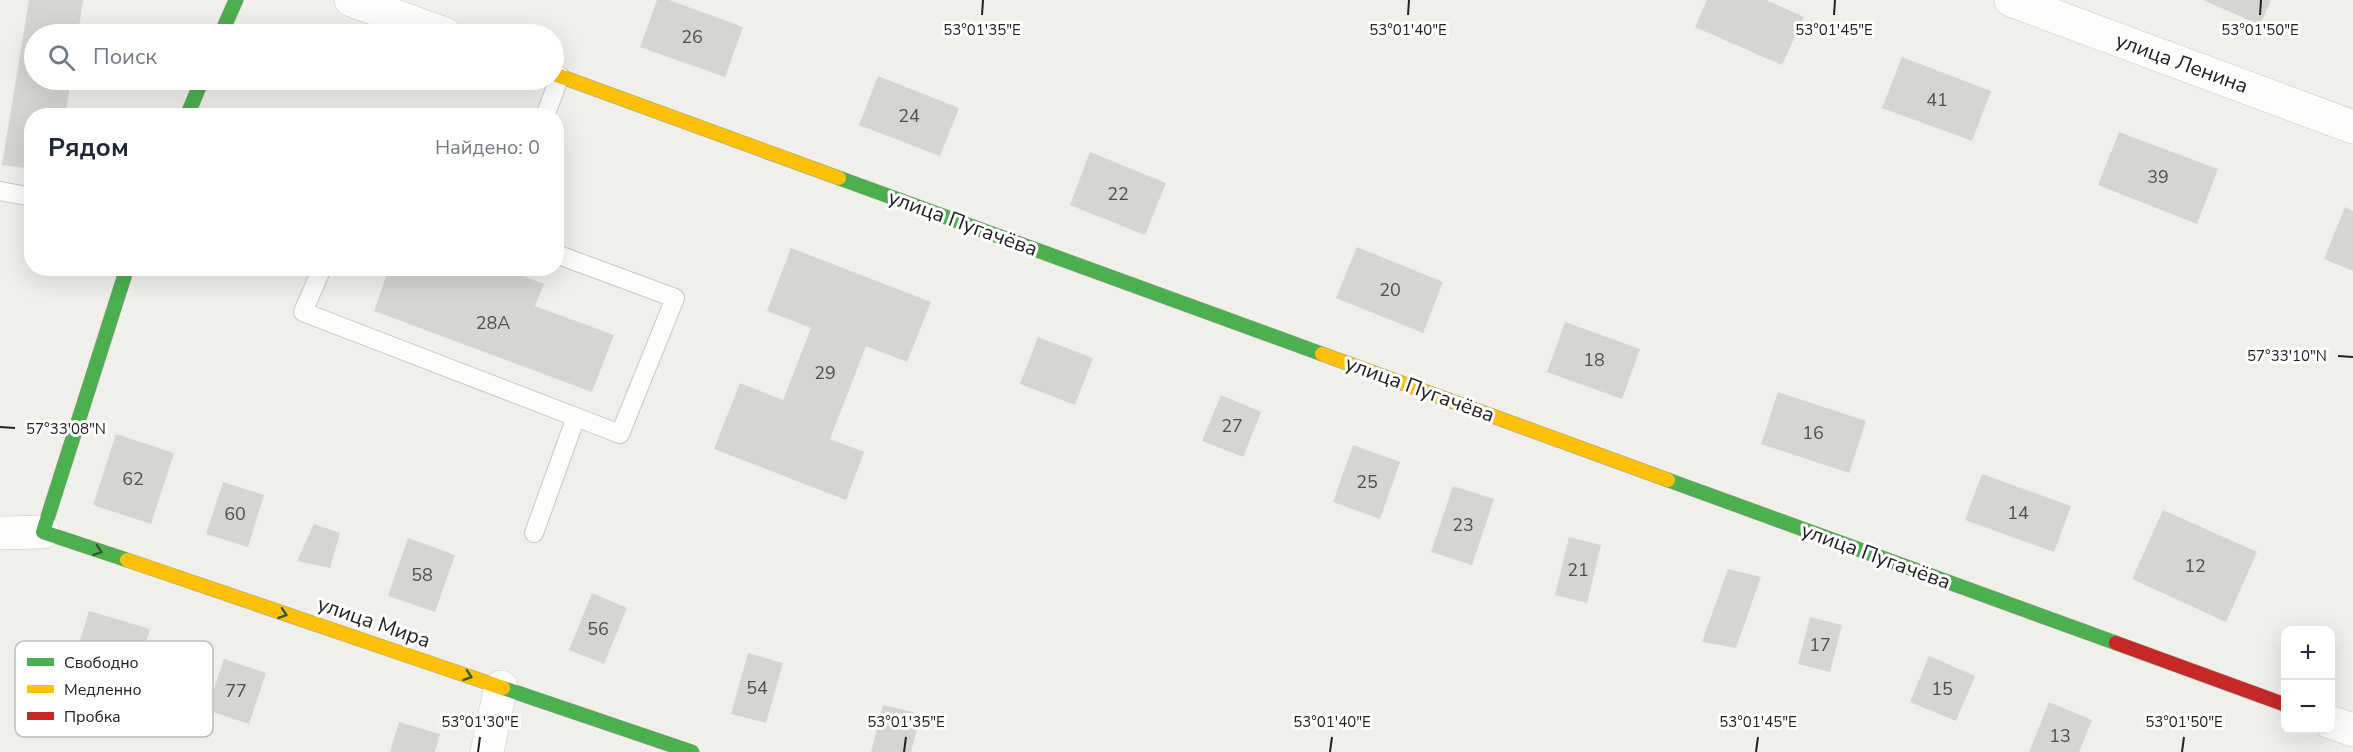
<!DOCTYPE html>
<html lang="ru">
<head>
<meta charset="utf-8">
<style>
	body { margin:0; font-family:"Nunito Sans",sans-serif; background:#f2f2f3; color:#1f2937 }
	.controls { position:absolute; right:18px; bottom:18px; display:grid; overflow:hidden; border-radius:12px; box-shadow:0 6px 24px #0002 }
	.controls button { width:54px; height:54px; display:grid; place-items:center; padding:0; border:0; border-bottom:2px solid #e0e1e3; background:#fff; color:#1f2937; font:30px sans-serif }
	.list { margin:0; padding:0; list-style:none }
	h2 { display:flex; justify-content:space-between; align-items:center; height:78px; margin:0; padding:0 24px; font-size:26px }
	h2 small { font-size:20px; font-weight:400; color:#747a83 }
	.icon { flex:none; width:33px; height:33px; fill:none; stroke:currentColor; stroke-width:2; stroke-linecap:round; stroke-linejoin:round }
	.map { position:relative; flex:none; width:2353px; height:752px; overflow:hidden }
	.search { position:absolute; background:#fff; box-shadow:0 6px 24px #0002; left:24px; top:24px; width:540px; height:66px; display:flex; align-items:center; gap:15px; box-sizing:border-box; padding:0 21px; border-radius:33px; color:#747a83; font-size:22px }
	.panel { position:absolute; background:#fff; box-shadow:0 6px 24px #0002; left:24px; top:108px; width:540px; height:168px; border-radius:24px }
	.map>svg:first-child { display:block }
	.building { fill:#d7d5d1 }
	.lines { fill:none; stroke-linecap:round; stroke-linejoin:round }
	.lane-casing { stroke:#c9c8c6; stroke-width:20 }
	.street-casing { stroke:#c9c8c6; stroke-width:34 }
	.fast-casing { stroke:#959b80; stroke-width:15 }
	.slow-casing { stroke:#959b80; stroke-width:15 }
	.jam-casing { stroke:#959b80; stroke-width:15 }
	.lane { stroke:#fdfdfc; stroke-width:18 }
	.street { stroke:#fdfdfc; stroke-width:33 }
	.fast { stroke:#4caf50; stroke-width:14 }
	.slow { stroke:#ffc107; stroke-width:14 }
	.jam { stroke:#c62828; stroke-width:14 }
	.oneway { stroke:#335a34 }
	.ticks { fill:none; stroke:#222; stroke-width:2 }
	.labels { text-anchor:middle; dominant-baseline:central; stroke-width:6; stroke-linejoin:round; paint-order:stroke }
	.number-label { font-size:18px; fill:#4f4f4e }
	.street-label { font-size:21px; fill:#222; stroke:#fff }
	.key { fill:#fff; stroke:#bdbdbd; stroke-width:1.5 }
	.key-label { font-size:16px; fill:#222 }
	.ticks-label { font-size:15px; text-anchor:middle; fill:#222; stroke:#fff; stroke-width:6; stroke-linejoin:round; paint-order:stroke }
</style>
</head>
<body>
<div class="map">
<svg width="2353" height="752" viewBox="0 0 2353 752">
	<rect width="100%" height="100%" fill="#f0efea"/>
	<g class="building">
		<path d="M29,0H83L78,34H34V80H71L65,116H32V169L2,165Z"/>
		<path d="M657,0H669L743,27L725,77L640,47Z"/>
		<path d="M1707,0H1766L1804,17L1782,65L1695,27Z"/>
		<path d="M2203,0H2271L2260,25Z"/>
		<path d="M1902,57L1991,91L1972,141L1882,108Z"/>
		<path d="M878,76L959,108L940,156L859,125Z"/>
		<path d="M2119,132L2218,169L2197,224L2098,185Z"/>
		<path d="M1090,152L1166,183L1145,235L1070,205Z"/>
		<path d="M2345,207L2353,211V271L2324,259Z"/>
		<path d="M1357,247L1443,282L1423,333L1336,298Z"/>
		<path d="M791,248L931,302L907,362L866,346L830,439L864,452L846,500L714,449L740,383L783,400L811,328L767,311Z"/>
		<path d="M389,268H451L473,276L475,268H502L544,284L535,306L614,335L592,392L374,311Z"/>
		<path d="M1565,322L1640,349L1622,399L1547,372Z"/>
		<path d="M1038,337L1093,358L1075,405L1020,384Z"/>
		<path d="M1778,392L1866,421L1849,473L1761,444Z"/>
		<path d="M1221,395L1261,412L1243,457L1202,441Z"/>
		<path d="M116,434L174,453L151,524L93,505Z"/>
		<path d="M1353,445L1400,462L1380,519L1333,502Z"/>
		<path d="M1982,474L2071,506L2054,552L1965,520Z"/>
		<path d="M223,482L264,495L248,547L206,534Z"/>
		<path d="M1453,486L1494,499L1472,565L1431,552Z"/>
		<path d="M2163,510L2257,552L2226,622L2132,579Z"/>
		<path d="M314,524L340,533L330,568L297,561Z"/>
		<path d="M1569,537L1601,545L1587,603L1555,595Z"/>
		<path d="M408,538L455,555L435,612L388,596Z"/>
		<path d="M1728,569L1761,577L1736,648L1702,642Z"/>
		<path d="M592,593L627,608L604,664L569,650Z"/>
		<path d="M89,611L150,629L137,672L76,653Z"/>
		<path d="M1810,617L1842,625L1830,672L1798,664Z"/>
		<path d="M748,653L783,663L766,723L731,714Z"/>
		<path d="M1929,656L1975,676L1956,721L1910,702Z"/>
		<path d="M224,659L266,673L249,724L207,710Z"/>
		<path d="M2049,702L2092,720L2079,752H2029Z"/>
		<path d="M883,705L921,714L911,752H871Z"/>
		<path d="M399,722L440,734L435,752H390Z"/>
	</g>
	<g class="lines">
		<defs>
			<g id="lane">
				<path d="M545,116L560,76"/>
				<path d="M0,191L32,197"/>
				<path d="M322,268L303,312L620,434L675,298L556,254"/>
				<path d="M534,533L576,417"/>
			</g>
			<g id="street">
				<path d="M351,0L445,34"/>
				<path d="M2011,0L2353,127"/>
				<path d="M0,533L43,532"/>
				<path d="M2330,722L2353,730"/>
				<path d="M487,752L501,687"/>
			</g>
			<g id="fast">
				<path d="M221,34L236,0"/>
				<path d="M187,116L202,80"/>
				<path d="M839,178L1322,354"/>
				<path d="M127,268L43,532L127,560"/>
				<path d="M1668,480L2116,643"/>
				<path d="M503,688L692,752"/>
			</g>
			<g id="slow">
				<path d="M554,74L839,178"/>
				<path d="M1322,354L1668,480"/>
				<path d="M127,560L503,688"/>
			</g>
			<path id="jam" d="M2116,643L2286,705"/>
		</defs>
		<use href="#lane" class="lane-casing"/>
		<use href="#street" class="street-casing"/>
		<use href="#fast" class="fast-casing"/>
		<use href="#slow" class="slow-casing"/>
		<use href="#jam" class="jam-casing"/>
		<use href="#lane" class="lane"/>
		<use href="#street" class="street"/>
		<use href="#fast" class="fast"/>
		<use href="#slow" class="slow"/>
		<use href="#jam" class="jam"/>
	</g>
	<defs><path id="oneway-chevron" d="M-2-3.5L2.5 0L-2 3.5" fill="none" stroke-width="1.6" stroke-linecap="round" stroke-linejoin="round" transform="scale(1.5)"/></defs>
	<g class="oneway">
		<use href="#oneway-chevron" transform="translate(98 551) rotate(19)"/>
		<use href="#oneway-chevron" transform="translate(283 614) rotate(19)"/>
		<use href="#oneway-chevron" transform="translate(468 676) rotate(19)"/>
	</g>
	<path class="ticks" d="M982,15L983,0M1408,15L1409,0M1834,15L1835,0M2260,15L2261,0M2338,356L2353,357M0,427L15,428M478,752L480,737M904,752L906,737M1330,752L1332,737M1756,752L1758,737M2182,752L2184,737"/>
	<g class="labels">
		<g class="number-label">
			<text x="692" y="37">26</text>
			<text x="1937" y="100">41</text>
			<text x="909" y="116">24</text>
			<text x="2158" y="177">39</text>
			<text x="1118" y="194">22</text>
			<text x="1390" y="290">20</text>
			<text x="493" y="323">28А</text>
			<text x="1594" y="360">18</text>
			<text x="825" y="373">29</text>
			<text x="1232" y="426">27</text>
			<text x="1813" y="433">16</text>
			<text x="133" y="479">62</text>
			<text x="1367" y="482">25</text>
			<text x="2018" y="513">14</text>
			<text x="235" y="514">60</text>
			<text x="1463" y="525">23</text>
			<text x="2195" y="566">12</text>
			<text x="1578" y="570">21</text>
			<text x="422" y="575">58</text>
			<text x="598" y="629">56</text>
			<text x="1820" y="645">17</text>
			<text x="757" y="688">54</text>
			<text x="1942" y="689">15</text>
			<text x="236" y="691">77</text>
			<text x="2060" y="736">13</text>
		</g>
		<g class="street-label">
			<text transform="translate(2182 63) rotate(20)">улица Ленина</text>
			<text transform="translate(963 223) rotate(20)">улица Пугачёва</text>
			<text transform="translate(1420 389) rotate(20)">улица Пугачёва</text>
			<text transform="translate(1876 556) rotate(20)">улица Пугачёва</text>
			<text transform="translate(374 622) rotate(19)">улица Мира</text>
		</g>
	</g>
	<rect x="15" y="641" width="198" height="96" rx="9" class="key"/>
	<rect x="27" y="658" width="27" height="8" fill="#4caf50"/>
	<rect x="27" y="685" width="27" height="8" fill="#ffc107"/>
	<rect x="27" y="712" width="27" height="8" fill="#c62828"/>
	<g class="key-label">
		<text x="64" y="668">Свободно</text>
		<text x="64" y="695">Медленно</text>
		<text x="64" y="722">Пробка</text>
	</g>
	<g class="ticks-label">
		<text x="982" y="35">53°01'35"E</text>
		<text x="1408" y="35">53°01'40"E</text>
		<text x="1834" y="35">53°01'45"E</text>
		<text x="2260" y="35">53°01'50"E</text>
		<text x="2287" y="361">57°33'10"N</text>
		<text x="66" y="434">57°33'08"N</text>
		<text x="480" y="727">53°01'30"E</text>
		<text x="906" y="727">53°01'35"E</text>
		<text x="1332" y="727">53°01'40"E</text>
		<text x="1758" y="727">53°01'45"E</text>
		<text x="2184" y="727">53°01'50"E</text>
	</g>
</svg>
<div class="controls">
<button>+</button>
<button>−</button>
</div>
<div class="search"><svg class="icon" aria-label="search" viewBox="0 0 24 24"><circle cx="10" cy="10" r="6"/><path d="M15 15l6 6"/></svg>Поиск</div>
<section class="panel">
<h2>Рядом<small>Найдено: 0</small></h2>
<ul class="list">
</ul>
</section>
</div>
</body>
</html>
